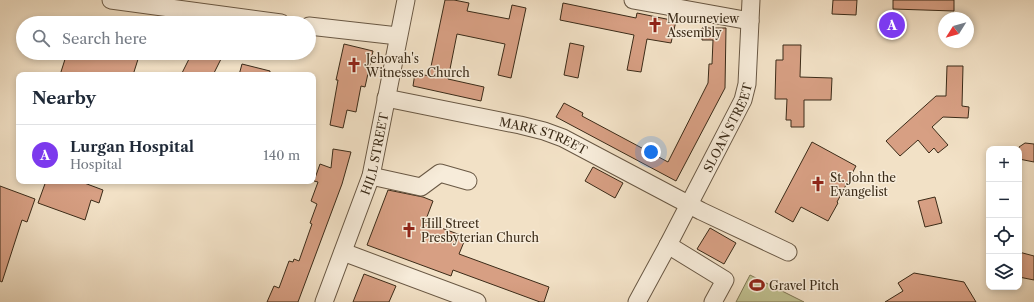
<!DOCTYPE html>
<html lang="en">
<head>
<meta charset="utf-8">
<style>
	body { margin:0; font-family:"Libre Caslon Text",serif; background:#f6f6f7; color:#1f2937 }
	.controls { position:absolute; right:12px; bottom:12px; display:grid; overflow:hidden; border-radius:8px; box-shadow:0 2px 6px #0003 }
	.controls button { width:36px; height:36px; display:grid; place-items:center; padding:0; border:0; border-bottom:1px solid #e0e1e3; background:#fff; color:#1f2937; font:20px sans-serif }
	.compass { position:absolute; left:938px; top:12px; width:36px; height:36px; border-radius:50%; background:#fff; box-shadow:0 2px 6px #0003; rotate:233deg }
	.you { position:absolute; left:651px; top:152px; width:14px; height:14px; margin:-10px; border:3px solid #fff; border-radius:50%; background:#1a73e8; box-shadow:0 0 0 6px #1a73e833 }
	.badge { display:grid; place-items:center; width:26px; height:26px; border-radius:50%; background:#7c3aed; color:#fff; font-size:13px; font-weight:700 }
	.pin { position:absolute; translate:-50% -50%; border:2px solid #fff; box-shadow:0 1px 4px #0006 }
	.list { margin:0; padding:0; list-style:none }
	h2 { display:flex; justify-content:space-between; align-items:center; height:52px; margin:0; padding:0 16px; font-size:17px }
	h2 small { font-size:13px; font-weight:400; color:#747a83 }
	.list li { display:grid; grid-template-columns:26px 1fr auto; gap:12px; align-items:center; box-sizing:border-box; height:60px; padding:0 16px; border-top:1px solid #e0e1e3 }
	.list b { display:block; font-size:15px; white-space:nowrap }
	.list p { margin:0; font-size:13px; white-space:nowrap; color:#747a83 }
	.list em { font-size:13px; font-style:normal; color:#747a83 }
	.icon { flex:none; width:22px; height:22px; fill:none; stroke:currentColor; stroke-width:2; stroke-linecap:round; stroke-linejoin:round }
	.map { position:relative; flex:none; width:1034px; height:302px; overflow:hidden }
	.search { position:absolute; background:#fff; box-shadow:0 2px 6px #0003; left:16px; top:16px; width:300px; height:44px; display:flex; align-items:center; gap:10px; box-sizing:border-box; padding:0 14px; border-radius:22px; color:#747a83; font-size:15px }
	.panel { position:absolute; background:#fff; box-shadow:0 2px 6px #0003; left:16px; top:72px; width:300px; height:112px; border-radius:8px }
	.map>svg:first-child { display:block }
	.green { fill:#c0c191; stroke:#7e7654 }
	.building { fill:#d79f83; stroke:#3b2b18 }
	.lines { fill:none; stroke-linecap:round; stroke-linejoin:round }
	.minor-casing { stroke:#695844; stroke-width:19 }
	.minor { stroke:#f7ecda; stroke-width:17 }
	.labels { text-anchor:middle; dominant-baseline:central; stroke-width:3; stroke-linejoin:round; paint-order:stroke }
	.poi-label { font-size:12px; fill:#3b2b18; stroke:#f7ecda; text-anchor:start }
	.street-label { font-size:12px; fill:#3b2b18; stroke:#f7ecda }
</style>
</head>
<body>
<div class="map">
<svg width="1034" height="302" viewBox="0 0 1034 302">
	<rect width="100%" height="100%" fill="#f2e1c6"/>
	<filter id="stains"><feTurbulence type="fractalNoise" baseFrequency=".005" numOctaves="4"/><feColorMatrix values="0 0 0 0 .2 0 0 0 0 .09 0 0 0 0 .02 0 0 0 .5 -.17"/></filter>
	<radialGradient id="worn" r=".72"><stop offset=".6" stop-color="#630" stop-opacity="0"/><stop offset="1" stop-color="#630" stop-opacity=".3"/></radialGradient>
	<path class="green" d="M750,275L804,302H736Z"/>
	<g class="building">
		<path d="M445,0H454L469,3L467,11L509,19L512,5L526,8L511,78L498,75L505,44L457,34L448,79L484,87L481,101L413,86L415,73L429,76Z"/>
		<path d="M833,0H857L856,15L832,14Z"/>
		<path d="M893,0H954V11L893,9Z"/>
		<path d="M563,3L636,18L637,13L676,21L671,43L647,39L641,72L627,70L634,35L560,20Z"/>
		<path d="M702,28H726L725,88L676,181L556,117L564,103L583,113L582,116L668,162L708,83L709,64H712L713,40H702Z"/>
		<path d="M570,43L584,46L578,78L564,75Z"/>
		<path d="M344,44L373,51L365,87L361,86L356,112L347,110L343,128L330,125L338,80H336Z"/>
		<path d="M783,45H801L800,77L832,78L831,100H804V127H791V120H786L787,99H775L776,60H783Z"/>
		<path d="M67,53H140L133,75H60Z"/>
		<path d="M192,53H224L213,75H181Z"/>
		<path d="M242,64L270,71V75H239Z"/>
		<path d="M947,66H963L962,106L969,107L968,118L943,117L932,127L948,145L938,153L934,148L929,153L918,140L900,156L886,141L936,96H946Z"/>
		<path d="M812,142L856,166L837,202L838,203L828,221L801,207L793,222L775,212Z"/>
		<path d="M1025,143L1034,144V162L1019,159V147Z"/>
		<path d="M333,149L351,152L342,184L298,302H267L274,286L279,288L289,261L293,262L294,259L299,261L312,224L310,223L317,204L311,201L318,182L314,181L320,164L331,168Z"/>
		<path d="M593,167L623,183L615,198L585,181Z"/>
		<path d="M46,181H79L103,190L99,203L91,200L85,220L38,203Z"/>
		<path d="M0,186L35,199L27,222L22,220L2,282L0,281Z"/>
		<path d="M388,190L423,197L433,201L425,222L466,237L459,254L549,287L544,302H540L453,270L451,276L367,245Z"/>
		<path d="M935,197L942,223L925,227L918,201Z"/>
		<path d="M710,228L736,243L724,264L697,249Z"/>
		<path d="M1019,252L1034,256V280L1019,277Z"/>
		<path d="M914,273L964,282L976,302H885L903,291L898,283Z"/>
		<path d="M364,274L396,286L389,302H353Z"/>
	</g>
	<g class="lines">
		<defs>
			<g id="minor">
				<path d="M111,0L281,23"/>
				<path d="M633,0L750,21"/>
				<path d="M309,26L398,36"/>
				<path id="s1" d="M386,98L520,125L544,131L563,138L701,211L788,252"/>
				<path d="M371,176L421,187L440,173L468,181"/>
				<path d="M668,245L725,280L713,302"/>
				<path d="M343,252L477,302"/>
				<path id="s2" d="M324,302L371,176L406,0"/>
				<path id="s3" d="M637,302L668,245L743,100L747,84L751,0"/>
			</g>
		</defs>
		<use href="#minor" class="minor-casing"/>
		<use href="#minor" class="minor"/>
	</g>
	<defs>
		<symbol id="church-bare" viewBox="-9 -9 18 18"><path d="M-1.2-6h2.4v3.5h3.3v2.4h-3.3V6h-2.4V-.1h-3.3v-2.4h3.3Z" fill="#8f2418" stroke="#f7ecda" stroke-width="2.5" paint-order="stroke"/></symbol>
		<symbol id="stadium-bare" viewBox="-9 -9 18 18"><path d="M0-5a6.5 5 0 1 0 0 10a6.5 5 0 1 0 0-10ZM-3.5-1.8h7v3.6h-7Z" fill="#8f2418" stroke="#f7ecda" stroke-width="2.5" paint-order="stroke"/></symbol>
	</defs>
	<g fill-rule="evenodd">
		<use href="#church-bare" x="644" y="14" width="22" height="22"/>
		<use href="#church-bare" x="343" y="54" width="22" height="22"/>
		<use href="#church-bare" x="807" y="173" width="22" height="22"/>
		<use href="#church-bare" x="398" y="219" width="22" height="22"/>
		<use href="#stadium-bare" x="746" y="274" width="22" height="22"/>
	</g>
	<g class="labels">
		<g class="poi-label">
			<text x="667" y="18">Mourneview<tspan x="667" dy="14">Assembly</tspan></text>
			<text x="366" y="58">Jehovah's<tspan x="366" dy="14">Witnesses Church</tspan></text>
			<text x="830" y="177">St. John the<tspan x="830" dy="14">Evangelist</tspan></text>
			<text x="421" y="223">Hill Street<tspan x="421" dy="14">Presbyterian Church</tspan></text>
			<text x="769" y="285">Gravel Pitch</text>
		</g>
		<g class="street-label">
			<text stroke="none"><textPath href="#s3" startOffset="197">SLOAN STREET</textPath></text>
			<text stroke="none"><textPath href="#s1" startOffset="162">MARK STREET</textPath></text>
			<text stroke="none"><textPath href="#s2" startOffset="157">HILL STREET</textPath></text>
		</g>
	</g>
	<rect width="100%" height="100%" filter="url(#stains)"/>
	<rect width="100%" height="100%" fill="url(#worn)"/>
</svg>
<div class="controls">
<button>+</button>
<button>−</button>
<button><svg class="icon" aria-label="locate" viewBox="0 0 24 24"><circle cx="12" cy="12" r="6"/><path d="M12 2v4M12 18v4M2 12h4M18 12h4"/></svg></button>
<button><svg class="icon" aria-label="layers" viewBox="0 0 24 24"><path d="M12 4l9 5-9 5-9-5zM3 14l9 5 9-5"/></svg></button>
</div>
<svg class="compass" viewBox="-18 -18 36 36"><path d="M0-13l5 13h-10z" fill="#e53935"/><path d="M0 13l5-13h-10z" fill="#747a83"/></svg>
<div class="you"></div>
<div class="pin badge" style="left:892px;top:25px">A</div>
<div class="search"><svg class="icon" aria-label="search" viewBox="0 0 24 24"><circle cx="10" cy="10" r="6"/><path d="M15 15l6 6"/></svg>Search here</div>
<section class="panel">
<h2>Nearby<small></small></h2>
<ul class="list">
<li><span class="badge">A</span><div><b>Lurgan Hospital</b><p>Hospital</p></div><em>140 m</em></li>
</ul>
</section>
</div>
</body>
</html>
